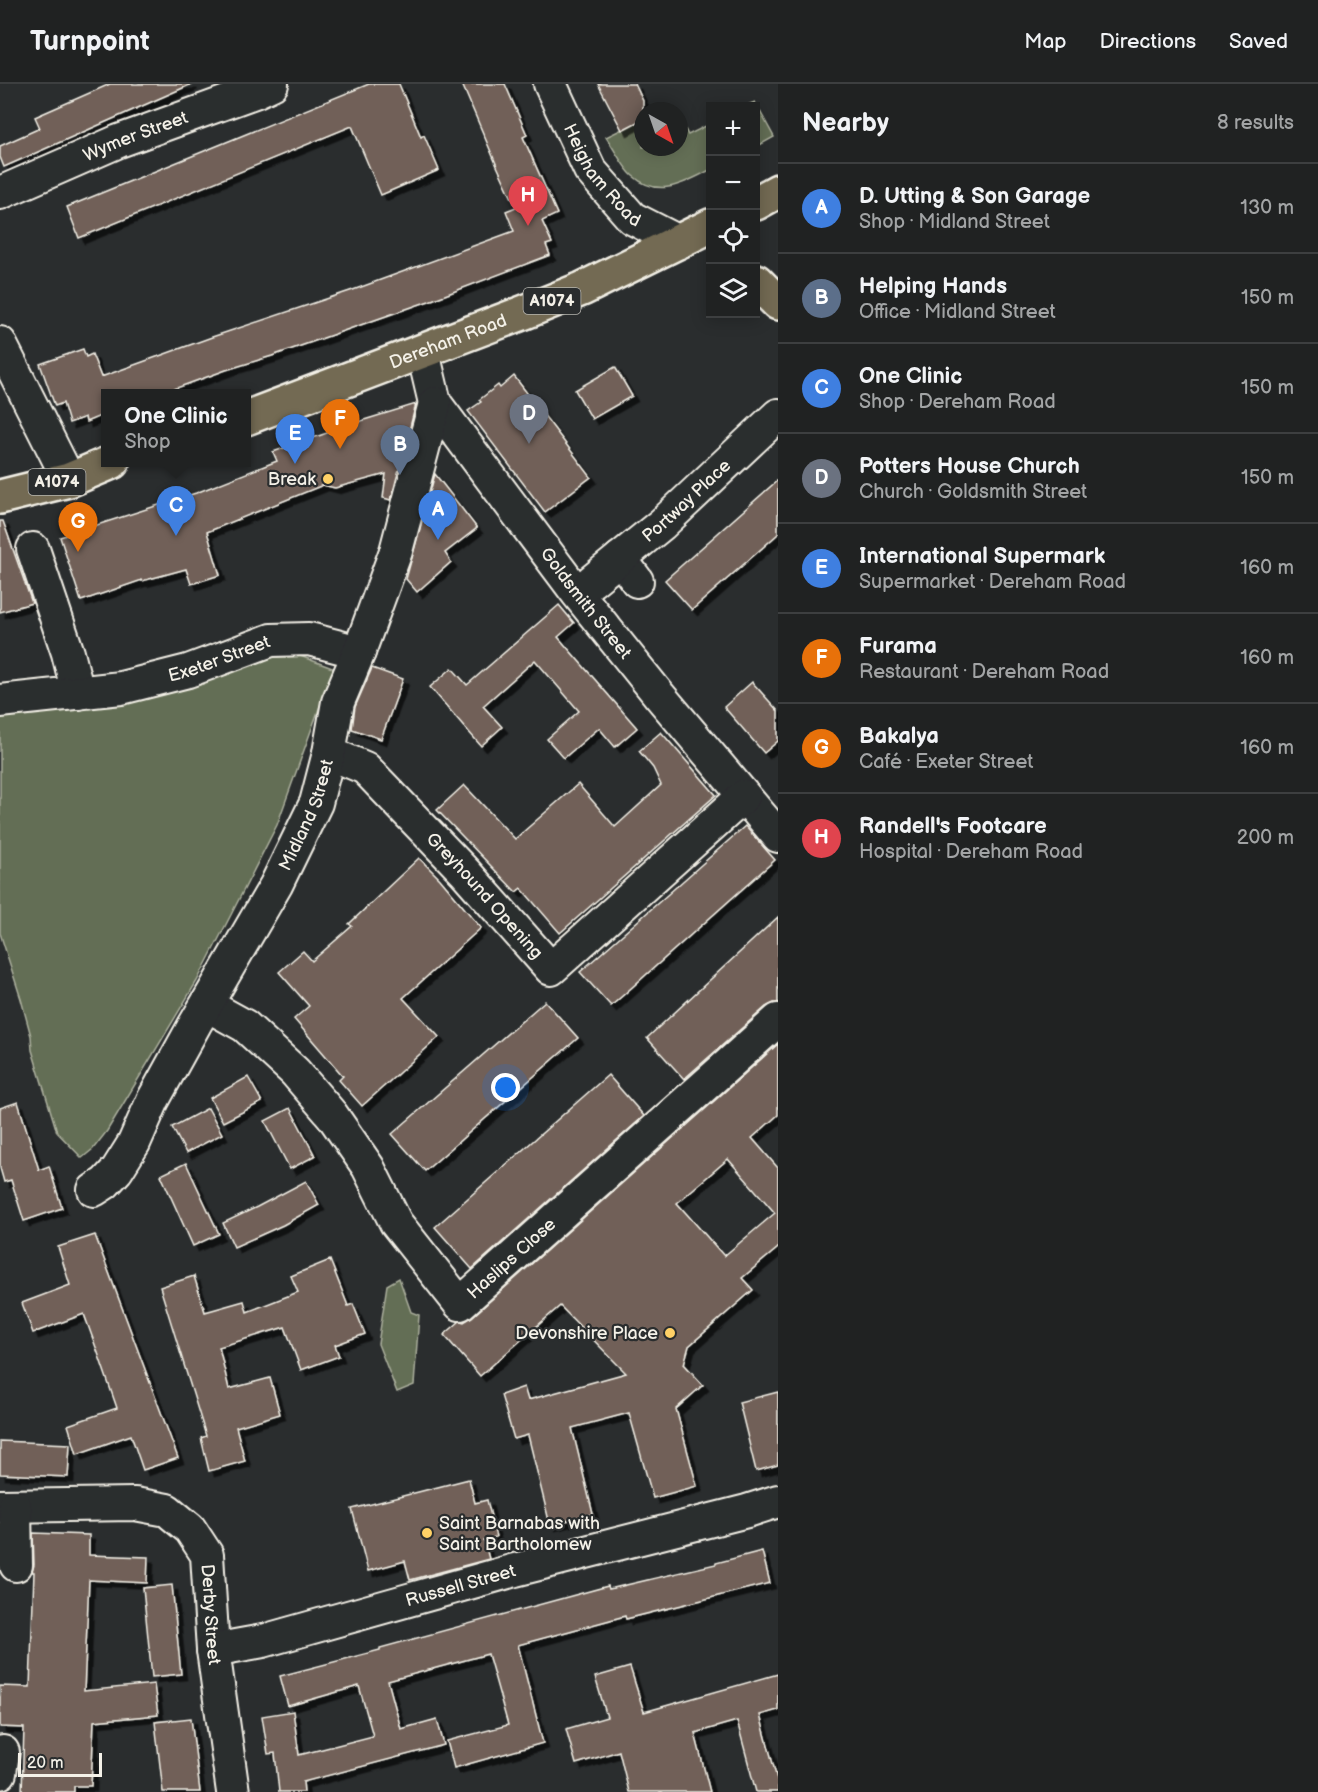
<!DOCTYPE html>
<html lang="en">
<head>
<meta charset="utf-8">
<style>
	body { margin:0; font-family:"Balsamiq Sans",sans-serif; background:#2d2f2f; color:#f1f3f6 }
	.controls { position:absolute; right:18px; top:18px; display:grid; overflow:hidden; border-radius:0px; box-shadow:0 3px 15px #0003 }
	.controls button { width:54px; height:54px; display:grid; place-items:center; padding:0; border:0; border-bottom:2px solid #3d3f40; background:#202222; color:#f1f3f6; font:30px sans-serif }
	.compass { position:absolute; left:634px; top:18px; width:54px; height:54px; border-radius:50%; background:#202222; box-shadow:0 3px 15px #0003; rotate:140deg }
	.scale { position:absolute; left:18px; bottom:15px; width:84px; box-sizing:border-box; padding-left:6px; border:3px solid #f4f1e8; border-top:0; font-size:16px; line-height:21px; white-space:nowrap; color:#f4f1e8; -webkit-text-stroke:4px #2a2d2e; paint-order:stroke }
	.you { position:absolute; left:506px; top:1004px; width:21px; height:21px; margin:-15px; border:4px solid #fff; border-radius:50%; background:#1a73e8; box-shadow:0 0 0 9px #1a73e833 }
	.badge { display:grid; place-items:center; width:39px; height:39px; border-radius:50%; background:#1a73e8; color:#fff; font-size:20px; font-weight:700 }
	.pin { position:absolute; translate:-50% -50px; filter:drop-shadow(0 2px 3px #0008) }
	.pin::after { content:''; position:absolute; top:32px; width:21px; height:18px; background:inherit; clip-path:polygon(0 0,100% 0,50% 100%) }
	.popup { position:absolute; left:101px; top:305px; width:150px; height:78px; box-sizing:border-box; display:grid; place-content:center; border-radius:0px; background:#202222; filter:drop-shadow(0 2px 4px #0005); font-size:20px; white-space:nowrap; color:#a2a4a5 }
	.popup b { font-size:22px; color:#f1f3f6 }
	.popup::after { content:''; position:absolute; left:50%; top:100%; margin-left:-12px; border:12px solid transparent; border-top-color:#202222 }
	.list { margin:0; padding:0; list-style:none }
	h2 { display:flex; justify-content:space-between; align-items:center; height:78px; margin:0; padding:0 24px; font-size:26px }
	h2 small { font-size:20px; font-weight:400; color:#a2a4a5 }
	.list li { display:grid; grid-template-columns:39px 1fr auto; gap:18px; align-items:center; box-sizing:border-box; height:90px; padding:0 24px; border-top:2px solid #3d3f40 }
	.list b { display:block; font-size:22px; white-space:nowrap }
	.list p { margin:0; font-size:20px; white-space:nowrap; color:#a2a4a5 }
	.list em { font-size:20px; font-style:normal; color:#a2a4a5 }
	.icon { flex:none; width:33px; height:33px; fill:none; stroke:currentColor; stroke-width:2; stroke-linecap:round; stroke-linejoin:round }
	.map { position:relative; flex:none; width:778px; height:1708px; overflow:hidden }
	header { display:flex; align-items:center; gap:36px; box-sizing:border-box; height:84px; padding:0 30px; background:#202222; border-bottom:2px solid #3d3f40 }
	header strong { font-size:28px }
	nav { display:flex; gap:33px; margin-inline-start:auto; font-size:21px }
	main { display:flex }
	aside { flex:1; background:#202222 }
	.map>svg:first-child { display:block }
	.green { fill:#646e55; stroke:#acb09e; stroke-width:1.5 }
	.building { fill:#716158; stroke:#f4f1e8; stroke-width:1.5; fill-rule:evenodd; filter:url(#shadow) }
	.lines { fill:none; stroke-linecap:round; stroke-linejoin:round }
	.minor-casing { stroke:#f4f1e8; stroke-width:36 }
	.major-casing { stroke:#f4f1e8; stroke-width:38 }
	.minor { stroke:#2a2d2e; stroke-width:32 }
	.major { stroke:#736b52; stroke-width:33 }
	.poi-dot { fill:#ffd166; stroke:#2a2d2e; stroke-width:2 }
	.labels { text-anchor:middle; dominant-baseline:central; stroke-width:4.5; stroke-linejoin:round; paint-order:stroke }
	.shield { fill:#2a2d2e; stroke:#b7b6b0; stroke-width:1.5 }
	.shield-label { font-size:16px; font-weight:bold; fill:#f4f1e8 }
	.street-label { font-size:18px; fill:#f4f1e8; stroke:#2a2d2e }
	.poi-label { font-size:18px; fill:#f4f1e8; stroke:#2a2d2e; text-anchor:end }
</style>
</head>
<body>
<header>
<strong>Turnpoint</strong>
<nav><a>Map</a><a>Directions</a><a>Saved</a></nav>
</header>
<main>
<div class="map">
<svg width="778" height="1708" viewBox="0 0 778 1708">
	<defs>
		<filter id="shadow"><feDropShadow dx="5.5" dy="5.5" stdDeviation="0" flood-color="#0009"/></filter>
	</defs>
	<rect width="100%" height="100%" fill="#2a2d2e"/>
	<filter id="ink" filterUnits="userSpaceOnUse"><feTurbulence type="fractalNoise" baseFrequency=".0167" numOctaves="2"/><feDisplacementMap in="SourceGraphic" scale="12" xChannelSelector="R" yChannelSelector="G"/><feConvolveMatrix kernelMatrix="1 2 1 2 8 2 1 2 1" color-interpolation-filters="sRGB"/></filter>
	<g filter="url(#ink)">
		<g class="green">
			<path d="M755,18L774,53L756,63V22H745Z"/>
			<path d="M679,33L688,51L710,40V86C684,99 659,115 633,92C624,85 613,63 606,53L643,35V63H679Z"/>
			<path d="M284,566L335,585L321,619L277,741L197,897L107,1047L93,1065L82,1074L57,1048L32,966L31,952L21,915L0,849V634Z"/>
			<path d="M399,1194L411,1228L419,1231L414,1301L397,1308L378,1260L387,1201Z"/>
		</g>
		<g class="building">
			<path d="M110,0H192L4,83L0,73V62L40,44L35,33Z"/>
			<path d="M369,0H399L421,53L424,51L439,86L381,111L352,42L79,154L67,123Z"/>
			<path d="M462,0H505L527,51L523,53L557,130L542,137L552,159L546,161L550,171L429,217L272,272L226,286L163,309H105V330L86,338L85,333L69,339L63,319L55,322L40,280L83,265L86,273L92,270L101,293L212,253L353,206L514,147L506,127L516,123L497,82Z"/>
			<path d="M598,0H635L643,17V35L622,46Z"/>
			<path d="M615,283L632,312L592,335L575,306Z"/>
			<path d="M514,292L591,393L545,428L468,327L481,318L479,316L498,301L500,304Z"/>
			<path d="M416,320L391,416L383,414L386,390L335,404L323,401L207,448L220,491L191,500L186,485L142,497V496L81,517L60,453L196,409L277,377L273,368L364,336Z"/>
			<path d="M435,390L477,444L445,469L451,478L417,508L406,495Z"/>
			<path d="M778,396V450L692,526L665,496Z"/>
			<path d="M0,437H3L32,519L0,528Z"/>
			<path d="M559,521L574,539L558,553L637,644L615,663L599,644L564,674L547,655L579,627L535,576L483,622L502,643L481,662L430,603L452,584L467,601Z"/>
			<path d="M372,584L403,595L381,655L352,645L355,623Z"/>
			<path d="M752,598L778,627V657L764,669L724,623Z"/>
			<path d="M661,648L716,711L560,849L521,804L516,808L437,726L464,701L515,755L578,700L615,743L661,701L653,684L639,667Z"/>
			<path d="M745,742L775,776L611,922L580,888Z"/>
			<path d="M419,774L440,795L481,844L403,914L439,953L362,1022L339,996L343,992L294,935L309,922L279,888L303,867L312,877L352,842L349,840Z"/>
			<path d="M778,833V919H774L766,923L684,995L647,954Z"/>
			<path d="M545,917L578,954L425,1087L392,1050Z"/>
			<path d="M778,960V1031L752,1054L778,1084V1164L742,1194L753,1206L689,1262L684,1280L703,1301L676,1325L697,1402L653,1414L629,1329L572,1344L593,1430L550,1441L528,1351L514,1355L501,1311L524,1303L528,1316L626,1289L560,1222L480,1292L444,1251L460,1237L464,1238L472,1233ZM728,1075L775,1129L724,1172L677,1119Z"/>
			<path d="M608,991L644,1032L472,1185L435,1143Z"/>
			<path d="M248,993L262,1018L223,1038L210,1014Z"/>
			<path d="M18,1018L39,1086L49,1082L62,1124L24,1137L11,1096L4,1098L0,1084V1024Z"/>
			<path d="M208,1024L222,1050L186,1069L172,1043Z"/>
			<path d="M290,1024L315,1072L290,1085L265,1037Z"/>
			<path d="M186,1079L219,1150L193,1162L161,1091Z"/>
			<path d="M306,1097L319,1121L283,1141L234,1163L223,1139L257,1123Z"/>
			<path d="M95,1151L178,1374L143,1386L131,1351L77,1370L68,1341L117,1324L98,1269L84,1230L33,1249L22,1219L70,1201L58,1163Z"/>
			<path d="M330,1176L348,1222L353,1220L365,1250L335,1261L339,1272L301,1286L285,1243L219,1263L229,1305L270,1294L280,1330L236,1343L245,1377L209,1387L201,1354L206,1352L160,1203L194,1192L205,1228L244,1217L247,1228L298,1208L291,1192Z"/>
			<path d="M778,1308V1381L756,1387L739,1318Z"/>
			<path d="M0,1357L70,1360L68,1393L0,1390Z"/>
			<path d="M469,1395L475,1419L487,1416L496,1453L484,1456L489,1475L410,1496L405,1477L368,1487L352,1425Z"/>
			<path d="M33,1449L89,1451V1471L148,1473L147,1499L89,1496L84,1607L154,1600L158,1631L94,1637L91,1702H74V1708H22L24,1644L0,1643V1602L30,1603L34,1488H32L34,1481Z"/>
			<path d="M762,1467L770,1499L626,1535L625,1532L518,1561L543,1659L454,1684L447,1657L508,1641L488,1570L388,1597L401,1645L437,1635L444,1661L303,1698L304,1708H279L275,1669L268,1670L262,1632L293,1627L299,1671L373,1652L359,1602L288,1622L280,1592L380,1566V1564L608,1502L609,1505L716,1480V1479Z"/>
			<path d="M172,1501L181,1590L152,1593L143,1504Z"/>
			<path d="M630,1583L644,1628L778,1590V1626L760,1631L778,1699V1708H756L737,1637L695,1649L710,1708H629L619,1667L576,1680L566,1645L607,1633L595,1593Z"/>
			<path d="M191,1634L200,1708H163L155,1638Z"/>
		</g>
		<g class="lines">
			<defs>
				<g id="minor">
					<path id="s1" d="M550,0L590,86L632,134L679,158"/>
					<path id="s2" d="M0,109L119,57L257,7L272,0"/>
					<path d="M0,259L69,396"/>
					<path id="s3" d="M423,268L435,319L577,509L659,611L778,752"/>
					<path d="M33,465L68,569L78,609"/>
					<path d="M620,474L637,497"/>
					<path id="s4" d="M592,497L662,440L778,331"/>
					<path id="s5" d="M0,617L121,604L188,587L271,556L309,555L359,568"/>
					<path id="s6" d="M329,669L365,684L465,788L551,885L744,712"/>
					<path id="s7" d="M207,921L245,942L295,988L332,1031L368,1083L396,1139L460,1220L778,936"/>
					<path id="s8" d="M94,1106L105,1099L117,1086L134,1059L153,1016L195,940L276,801L316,719L329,669L338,618L359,568L396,467L435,319"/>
					<path id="s9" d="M0,1422L135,1420L167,1426L190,1445L207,1471L213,1566L233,1708"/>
					<path d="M15,1422L16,1481"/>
					<path id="s10" d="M213,1566L263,1557L515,1486L747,1427L778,1417"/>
					<path d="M0,1689L3,1668"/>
				</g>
				<g id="major">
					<path d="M756,119L778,107"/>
					<path d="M756,197L778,219"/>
					<path id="s11" d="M246,334L525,228L582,205L710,142"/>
					<path d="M0,413L69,396L112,378"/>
				</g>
			</defs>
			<use href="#minor" class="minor-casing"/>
			<use href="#major" class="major-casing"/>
			<use href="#minor" class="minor"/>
			<use href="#major" class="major"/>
		</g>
	</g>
	<g class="poi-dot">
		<circle cx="328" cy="395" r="6"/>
		<circle cx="670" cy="1249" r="6"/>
		<circle cx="427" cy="1449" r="6"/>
	</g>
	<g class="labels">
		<g class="shield">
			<rect x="523.5" y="204" width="57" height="26" rx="4.5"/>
			<rect x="28.5" y="385" width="57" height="26" rx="4.5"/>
		</g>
		<g class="shield-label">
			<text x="552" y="217">A1074</text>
			<text x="57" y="398">A1074</text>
		</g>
		<g class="street-label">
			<text stroke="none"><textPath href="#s2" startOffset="147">Wymer Street</textPath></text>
			<text stroke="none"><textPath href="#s1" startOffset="106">Heigham Road</textPath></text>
			<text stroke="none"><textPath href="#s11" startOffset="216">Dereham Road</textPath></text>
			<text stroke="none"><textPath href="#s4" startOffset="124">Portway Place</textPath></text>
			<text stroke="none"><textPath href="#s3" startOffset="303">Goldsmith Street</textPath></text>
			<text stroke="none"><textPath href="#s5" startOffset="224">Exeter Street</textPath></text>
			<text stroke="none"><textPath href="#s8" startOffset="434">Midland Street</textPath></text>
			<text stroke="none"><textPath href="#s6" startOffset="214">Greyhound Opening</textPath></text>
			<text stroke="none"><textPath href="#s7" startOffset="466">Haslips Close</textPath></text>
			<text stroke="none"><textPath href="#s10" startOffset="256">Russell Street</textPath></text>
			<text stroke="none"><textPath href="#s9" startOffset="288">Derby Street</textPath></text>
		</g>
		<g class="poi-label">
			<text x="316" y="395">Break</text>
			<text x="658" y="1249">Devonshire Place</text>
			<text x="439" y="1439" text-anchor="start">Saint Barnabas with<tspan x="439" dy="21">Saint Bartholomew</tspan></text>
		</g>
	</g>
</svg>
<div class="controls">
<button>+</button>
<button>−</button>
<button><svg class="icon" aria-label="locate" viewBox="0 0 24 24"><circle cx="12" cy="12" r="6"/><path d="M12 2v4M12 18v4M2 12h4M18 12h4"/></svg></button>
<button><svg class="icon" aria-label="layers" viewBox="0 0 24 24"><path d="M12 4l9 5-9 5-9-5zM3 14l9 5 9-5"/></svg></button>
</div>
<svg class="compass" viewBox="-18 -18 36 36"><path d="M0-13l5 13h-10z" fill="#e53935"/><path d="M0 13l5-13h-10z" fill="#a2a4a5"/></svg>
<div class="scale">20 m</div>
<div class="you"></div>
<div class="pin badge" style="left:438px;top:456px;background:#3f7fe0">A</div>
<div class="pin badge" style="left:400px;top:391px;background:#5c6f8a">B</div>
<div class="pin badge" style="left:176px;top:452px;background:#3f7fe0">C</div>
<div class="popup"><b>One Clinic</b>Shop</div>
<div class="pin badge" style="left:529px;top:360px;background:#6b7280">D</div>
<div class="pin badge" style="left:295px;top:380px;background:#3f7fe0">E</div>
<div class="pin badge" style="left:340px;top:365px;background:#e8710a">F</div>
<div class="pin badge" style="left:78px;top:468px;background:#e8710a">G</div>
<div class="pin badge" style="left:528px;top:142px;background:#e0444e">H</div>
</div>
<aside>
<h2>Nearby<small>8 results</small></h2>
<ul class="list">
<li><span class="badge" style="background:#3f7fe0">A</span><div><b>D. Utting &amp; Son Garage</b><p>Shop · Midland Street</p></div><em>130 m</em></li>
<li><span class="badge" style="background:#5c6f8a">B</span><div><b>Helping Hands</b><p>Office · Midland Street</p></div><em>150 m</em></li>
<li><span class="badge" style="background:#3f7fe0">C</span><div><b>One Clinic</b><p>Shop · Dereham Road</p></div><em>150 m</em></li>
<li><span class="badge" style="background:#6b7280">D</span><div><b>Potters House Church</b><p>Church · Goldsmith Street</p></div><em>150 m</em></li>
<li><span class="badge" style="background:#3f7fe0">E</span><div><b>International Supermark</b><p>Supermarket · Dereham Road</p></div><em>160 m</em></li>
<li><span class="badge" style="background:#e8710a">F</span><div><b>Furama</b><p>Restaurant · Dereham Road</p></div><em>160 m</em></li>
<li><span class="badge" style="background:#e8710a">G</span><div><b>Bakalya</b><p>Café · Exeter Street</p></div><em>160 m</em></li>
<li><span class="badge" style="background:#e0444e">H</span><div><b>Randell's Footcare</b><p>Hospital · Dereham Road</p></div><em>200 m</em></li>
</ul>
</aside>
</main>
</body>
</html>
